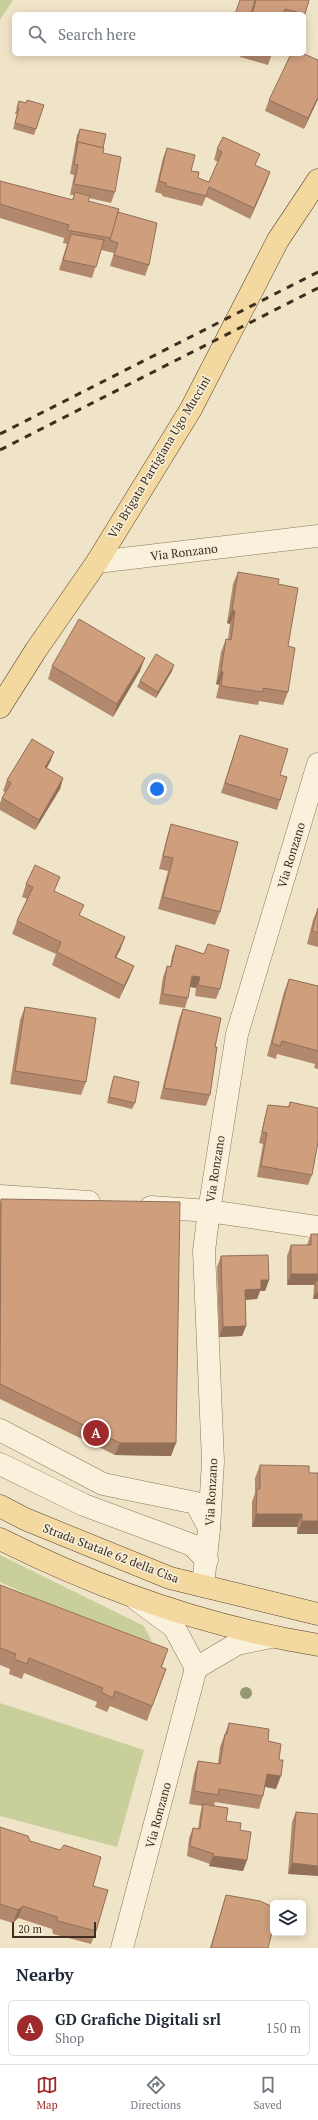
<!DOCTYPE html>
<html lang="en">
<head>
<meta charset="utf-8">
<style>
	body { margin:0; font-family:"PT Serif",serif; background:#f6f6f7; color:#1f2937 }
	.controls { position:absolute; right:12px; bottom:12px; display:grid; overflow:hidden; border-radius:6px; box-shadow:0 2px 10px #0003 }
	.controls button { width:36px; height:36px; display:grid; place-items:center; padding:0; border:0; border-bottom:1px solid #e0e1e3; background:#fff; color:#1f2937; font:20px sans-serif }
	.scale { position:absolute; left:12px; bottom:10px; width:84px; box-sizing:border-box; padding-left:4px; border:2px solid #3d2e20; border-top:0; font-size:11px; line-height:14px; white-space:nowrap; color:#3d2e20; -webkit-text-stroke:3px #f7eed8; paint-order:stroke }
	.you { position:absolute; left:157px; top:789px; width:14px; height:14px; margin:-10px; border:3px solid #fff; border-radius:50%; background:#1a73e8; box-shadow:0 0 0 6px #1a73e833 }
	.badge { display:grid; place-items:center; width:26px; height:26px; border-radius:50%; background:#9e2a2b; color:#fff; font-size:13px; font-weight:700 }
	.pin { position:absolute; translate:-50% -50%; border:2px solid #fff; box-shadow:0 1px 4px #0006 }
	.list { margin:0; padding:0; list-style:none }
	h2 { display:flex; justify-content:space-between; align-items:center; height:52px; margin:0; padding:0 16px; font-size:17px }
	h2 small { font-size:13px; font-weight:400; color:#747a83 }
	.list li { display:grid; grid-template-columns:26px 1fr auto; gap:12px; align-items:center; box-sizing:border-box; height:56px; margin:0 8px 8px; padding:0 8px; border:1px solid #e0e1e3; border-radius:6px }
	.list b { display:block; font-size:15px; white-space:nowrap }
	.list p { margin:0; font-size:13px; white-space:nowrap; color:#747a83 }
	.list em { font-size:13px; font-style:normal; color:#747a83 }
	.icon { flex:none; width:22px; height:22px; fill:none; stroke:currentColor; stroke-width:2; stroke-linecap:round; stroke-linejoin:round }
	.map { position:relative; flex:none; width:318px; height:1948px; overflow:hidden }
	.search { position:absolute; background:#fff; box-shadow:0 2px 10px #0003; left:12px; right:12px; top:12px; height:44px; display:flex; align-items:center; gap:10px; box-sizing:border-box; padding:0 14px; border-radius:6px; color:#747a83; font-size:15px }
	.sheet { height:116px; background:#fff }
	nav { display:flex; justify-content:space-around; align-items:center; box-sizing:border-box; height:56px; border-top:1px solid #e0e1e3; background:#fff; font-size:11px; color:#747a83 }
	nav a { display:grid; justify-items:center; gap:2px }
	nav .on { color:#9e2a2b }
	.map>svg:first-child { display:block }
	.green { fill:#c9cf9b }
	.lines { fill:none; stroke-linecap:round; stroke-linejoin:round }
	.minor-casing { stroke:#8d765c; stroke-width:23 }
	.major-casing { stroke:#5b4430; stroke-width:23 }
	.minor { stroke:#faf1dc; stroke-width:22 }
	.major { stroke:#f3d9a0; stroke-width:22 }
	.rail { stroke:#3d2e20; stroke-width:3; stroke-dasharray:7 7; stroke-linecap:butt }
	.tree { fill:#96986f }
	.wall { fill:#b2896c }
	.shaded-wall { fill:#916f58 }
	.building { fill:#cf9f7d; stroke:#916f58 }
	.labels { text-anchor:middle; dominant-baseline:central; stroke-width:3.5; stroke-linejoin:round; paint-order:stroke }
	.street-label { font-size:12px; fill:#3d2e20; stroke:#f7eed8 }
</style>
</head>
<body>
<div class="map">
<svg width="318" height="1948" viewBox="0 0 318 1948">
	<rect width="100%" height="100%" fill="#f0e4c8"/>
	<g class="green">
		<path d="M0,0H13L0,20Z"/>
		<path d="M0,1555L144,1626L152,1642L35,1598L0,1582Z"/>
		<path d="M0,1703L144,1750L117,1847L0,1816Z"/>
	</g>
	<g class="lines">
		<defs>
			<g id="minor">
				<path d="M97,562L318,536"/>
				<path d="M0,1196L89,1202"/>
				<path d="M151,1207L209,1211L318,1227"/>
				<path d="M0,1430L103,1484L196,1503L209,1528"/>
				<path d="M0,1464L84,1505L192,1545L207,1560"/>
				<path d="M203,1586L209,1529L213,1461L204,1251L209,1211L237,1034L318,764"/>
				<path d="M137,1600L174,1627L196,1668"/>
				<path d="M122,1948L196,1668L237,1644L271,1637"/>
			</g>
			<g id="major">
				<path d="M0,707L36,650L97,562L191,409L278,240L318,180"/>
				<path d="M0,1506L25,1519L170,1578L318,1614"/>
				<path d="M0,1539C100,1589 208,1627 318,1645"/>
			</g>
		</defs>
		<use href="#minor" class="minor-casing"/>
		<use href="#major" class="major-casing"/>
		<use href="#minor" class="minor"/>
		<use href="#major" class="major"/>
		<g class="rail">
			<path d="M0,434L318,272"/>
			<path d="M0,450L318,288"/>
		</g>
	</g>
	<circle class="tree" cx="246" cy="1693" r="6"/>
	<g class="wall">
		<path d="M240,0H309L304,16V14H251L255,0Z"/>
		<path d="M241,54H272L268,65L240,57Z"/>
		<path d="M318,99L304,129L265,111L269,100Z"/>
		<path d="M19,101L36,129L34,135L13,129L17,114H15Z"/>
		<path d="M80,129L103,148V153L115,192L111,203L89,198L88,201L118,212L149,265L145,276L110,266L114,253L101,250L92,278L59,270L67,244L63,243L64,238L0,218V181L72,200L74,195H70L74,175L70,174L77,135Z"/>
		<path d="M167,148L191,171L198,178L209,182L218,162L214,160L217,149L270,172L266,183L250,219L206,197L202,206L162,196V194L155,192L163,158Z"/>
		<path d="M238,572L278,584L288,646V692L283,705L259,701L258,705L216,698L219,685L216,684L221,652L226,639H228L230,624L227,623L233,584Z"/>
		<path d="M52,666L140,671L113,717L48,679Z"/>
		<path d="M172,671L156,698L137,687L140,681Z"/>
		<path d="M240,735L280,775V800L277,810L221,793Z"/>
		<path d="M54,752L50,762L47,768L63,778L60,789L35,830L0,810V803L2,798L5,792L3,791L7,780Z"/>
		<path d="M171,824L220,912L215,925L158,909L168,871L159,869L167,837Z"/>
		<path d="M26,884L55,891L80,916L125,937L120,950L116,957L134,966L129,978L119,999L52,965L56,954L12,934L17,921L27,899L22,897Z"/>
		<path d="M318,908V947L307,944L313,920Z"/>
		<path d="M208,944L220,989L216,999L195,996L196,988L190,987L188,998L185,1008L159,1004L163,977L167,966L170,967L172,956L176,945L204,954Z"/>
		<path d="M289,979L318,986V1069L314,1068L315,1064L277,1054L276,1059L267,1056L284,992Z"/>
		<path d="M25,1007L86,1082L81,1095L10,1084L20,1020Z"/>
		<path d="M183,1009L215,1047L210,1095L206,1106L160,1099L179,1019Z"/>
		<path d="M114,1076L135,1103L132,1109L107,1103L112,1082Z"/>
		<path d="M290,1102L312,1175L308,1185L257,1177L263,1144L259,1143L265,1116L268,1105L288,1107Z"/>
		<path d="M1,1199L171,1456L115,1455L0,1399V1203Z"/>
		<path d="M311,1234H318V1299H313L314,1287V1285H287V1256L291,1245H307Z"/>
		<path d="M221,1256L269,1280L265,1291H260L257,1299L245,1300L246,1326L242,1336L219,1337L217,1267Z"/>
		<path d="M260,1465L309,1473H318V1534H297V1527H252V1502L255,1493V1478Z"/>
		<path d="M0,1585L162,1667L166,1669L147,1721L110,1706L107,1712L95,1707L97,1702L24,1673L22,1679L9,1674L10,1669L0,1665Z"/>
		<path d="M229,1723L268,1741L279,1760L276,1789L265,1787L263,1796L259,1809L215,1802L214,1806L226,1821L240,1830L247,1860L243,1871L209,1866L210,1864L187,1856L189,1838L193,1828L198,1829L200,1815L202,1806L189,1804L194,1774L198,1761L218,1764L220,1747Z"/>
		<path d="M296,1812L318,1814L288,1874L292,1822Z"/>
		<path d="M0,1827L30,1841L93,1886L96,1931L91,1944L53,1934L52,1929L18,1918L13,1923L0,1919Z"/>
		<path d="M226,1895L268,1948H210L222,1908Z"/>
	</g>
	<g class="shaded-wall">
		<path d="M318,97V99L304,129L308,118Z"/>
		<path d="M270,172L266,183L250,219L254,208Z"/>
		<path d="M232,610L235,611L230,624L227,623Z"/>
		<path d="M145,658L140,671L113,717L117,704Z"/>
		<path d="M174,665L172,671L156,698L158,692Z"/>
		<path d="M221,671L223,672L219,685L216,684Z"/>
		<path d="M54,752L50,762L41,777L45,767Z"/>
		<path d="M63,778L60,789L35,830L39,820Z"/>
		<path d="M125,937L120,950L110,969L115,957Z"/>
		<path d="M134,966L129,978L119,999L124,986Z"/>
		<path d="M192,976L200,977L196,988L188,986Z"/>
		<path d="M291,1274H318V1285L316,1281L314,1285H287Z"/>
		<path d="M261,1280H269L265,1291H260L257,1299L241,1300L245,1290Z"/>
		<path d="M316,1293H318V1299H313Z"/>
		<path d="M246,1326L242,1336L219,1337L223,1327Z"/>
		<path d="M120,1443H176L171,1456L115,1455Z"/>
		<path d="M256,1514H302L297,1527H252Z"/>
		<path d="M302,1521H318V1534H297Z"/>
		<path d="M168,1649L163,1664L155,1682L161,1667Z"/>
		<path d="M267,1774L281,1776L276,1789L262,1786Z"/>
		<path d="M213,1856L247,1860L243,1871L209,1866Z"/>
		<path d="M292,1863L318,1866V1876L288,1874Z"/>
		<path d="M23,1906L18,1918L13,1923L18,1910Z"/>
	</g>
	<g class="building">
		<path d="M240,0H255L251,14H235Z"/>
		<path d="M256,0H309L305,14L285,9L283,14H252Z"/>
		<path d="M291,54H304L318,60V97L308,118L269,100Z"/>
		<path d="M27,100L44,105L36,129L15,123L19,108H17L19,101L26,103Z"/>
		<path d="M80,129L106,134L103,148L78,142L76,147Z"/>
		<path d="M223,137L260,154L255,165L270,172L254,208L209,187L206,196L166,186V183L159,181L167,148L195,155L191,171L199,172L198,178L209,182L222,152L217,149Z"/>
		<path d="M78,142L104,148L103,153L121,157L115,192L74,184L78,165L74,164Z"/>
		<path d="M0,181L73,200L75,192L90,196L88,201L119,209L111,238L72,231L67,230L69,225L0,204Z"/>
		<path d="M118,212L157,223L149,265L114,255L118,243L110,240Z"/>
		<path d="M71,234L104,240L96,267L63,260Z"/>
		<path d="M238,572L279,579L278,584L298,588L288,646L295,648L288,692L263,688V692L221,686L223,672L221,671L226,639L231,640L235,611L232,610Z"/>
		<path d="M79,619L145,658L117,704L52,666Z"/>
		<path d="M156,654L174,665L158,692L140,681Z"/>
		<path d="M240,735L288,749L280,775L287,777L280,800L225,783Z"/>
		<path d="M32,739L54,752L45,767L63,778L39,820L2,798L11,783L7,780Z"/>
		<path d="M171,824L238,842L220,912L163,897L173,858L163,856Z"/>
		<path d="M35,865L60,877L54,891L84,905L79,915L125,937L115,957L134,966L124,986L57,952L61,942L17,921L33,887L26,884Z"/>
		<path d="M318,908V933L312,931Z"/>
		<path d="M208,944L229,950L220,989L198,985L200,977L192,976L188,998L163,994L167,966L171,967L176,945L204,954Z"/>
		<path d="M289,979L318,986V1051L282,1041L280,1046L272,1043Z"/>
		<path d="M25,1007L96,1018L86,1082L15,1071Z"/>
		<path d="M183,1009L221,1018L215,1047H217L210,1095L164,1088Z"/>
		<path d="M114,1076L139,1082L135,1103L109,1097Z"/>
		<path d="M290,1102L318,1108V1142L312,1175L261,1166L267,1133L262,1132L268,1105L289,1107Z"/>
		<path d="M1,1199L180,1202L176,1443H120L0,1384Z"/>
		<path d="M311,1234H318V1274H291V1245H311Z"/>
		<path d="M268,1255L269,1280H261V1289L245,1290L246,1326L223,1327L221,1256Z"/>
		<rect x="316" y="1281" width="2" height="12"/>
		<path d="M260,1465L309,1466V1473H318V1521H302V1514H256L257,1489H260Z"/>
		<path d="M0,1585L168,1649L161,1667L166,1669L152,1706L115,1691L113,1698L101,1692L103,1688L29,1658L27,1664L14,1659L16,1654L0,1648Z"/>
		<path d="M229,1723L269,1729L268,1741L281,1744L279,1760H283L281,1776L267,1774L263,1796L219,1789L218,1795L194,1791L198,1761L220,1764L225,1734H227Z"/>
		<path d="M203,1804L228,1808L226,1821L241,1823L240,1830L251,1832L247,1860L213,1856L214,1854L190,1846L193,1828L200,1829Z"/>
		<path d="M296,1812L318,1814V1866L292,1863Z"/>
		<path d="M0,1827L28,1836L30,1841L60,1850L64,1845L101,1857L93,1886L108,1890L96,1931L58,1921L57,1917L23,1906L18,1910L0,1904Z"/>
		<path d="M226,1895L260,1901L273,1907V1929L268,1948H211Z"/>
	</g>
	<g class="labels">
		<g class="street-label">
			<text transform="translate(159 457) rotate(-59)">Via Brigata Partigiana Ugo Muccini</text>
			<text transform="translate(184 552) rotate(-7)">Via Ronzano</text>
			<text transform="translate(291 855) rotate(-73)">Via Ronzano</text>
			<text transform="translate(215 1169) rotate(-81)">Via Ronzano</text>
			<text transform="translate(211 1492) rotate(-87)">Via Ronzano</text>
			<text transform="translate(111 1553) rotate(21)">Strada Statale 62 della Cisa</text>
			<text transform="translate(158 1815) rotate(-75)">Via Ronzano</text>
		</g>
	</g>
</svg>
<div class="controls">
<button><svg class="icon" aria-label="layers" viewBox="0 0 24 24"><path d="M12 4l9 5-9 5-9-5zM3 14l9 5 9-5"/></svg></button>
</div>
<div class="scale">20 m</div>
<div class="you"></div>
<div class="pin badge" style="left:96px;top:1433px">A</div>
<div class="search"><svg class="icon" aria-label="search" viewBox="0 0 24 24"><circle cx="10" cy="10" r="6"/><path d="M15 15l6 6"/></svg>Search here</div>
</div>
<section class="sheet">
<h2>Nearby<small></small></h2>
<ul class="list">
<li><span class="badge">A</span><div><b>GD Grafiche Digitali srl</b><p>Shop</p></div><em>150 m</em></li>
</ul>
</section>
<nav>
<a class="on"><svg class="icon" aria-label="map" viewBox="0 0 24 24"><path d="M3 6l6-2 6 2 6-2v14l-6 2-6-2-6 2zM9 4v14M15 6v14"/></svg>Map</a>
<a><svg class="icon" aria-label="directions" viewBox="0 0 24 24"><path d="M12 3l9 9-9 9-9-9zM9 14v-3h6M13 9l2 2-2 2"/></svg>Directions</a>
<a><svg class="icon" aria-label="saved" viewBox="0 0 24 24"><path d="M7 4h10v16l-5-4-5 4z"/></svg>Saved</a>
</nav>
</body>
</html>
